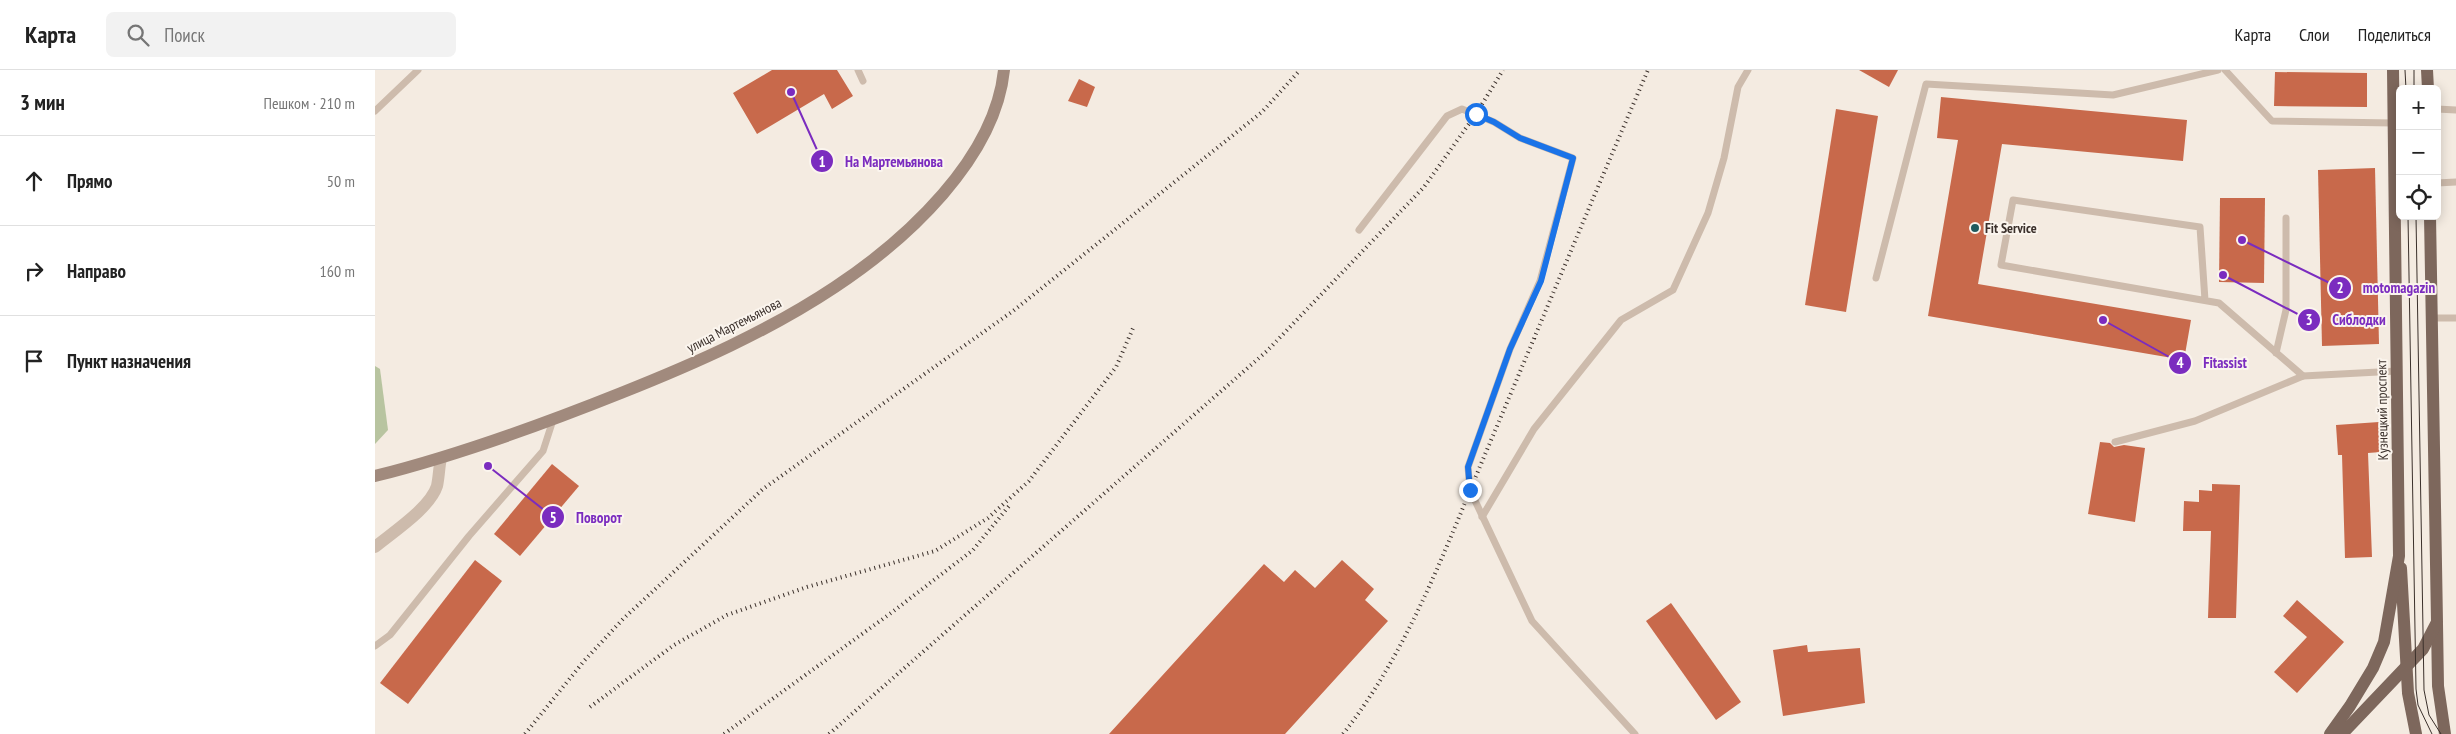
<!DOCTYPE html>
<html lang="ru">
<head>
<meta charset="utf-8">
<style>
	body { margin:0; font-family:"PT Sans Narrow",sans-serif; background:#f2f2f2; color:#222 }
	.controls { position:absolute; right:15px; top:15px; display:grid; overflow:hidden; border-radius:8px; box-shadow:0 2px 12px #0003 }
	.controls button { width:45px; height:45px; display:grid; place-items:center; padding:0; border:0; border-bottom:1px solid #e0e0e0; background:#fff; color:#222; font:25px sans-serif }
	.stop { position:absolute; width:15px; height:15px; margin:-11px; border:4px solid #1a73e8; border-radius:50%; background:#fff }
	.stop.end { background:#1a73e8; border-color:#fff; box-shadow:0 1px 5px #0008 }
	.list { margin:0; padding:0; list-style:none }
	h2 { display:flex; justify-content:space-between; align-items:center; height:65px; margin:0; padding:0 20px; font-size:21px }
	h2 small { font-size:16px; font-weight:400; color:#767676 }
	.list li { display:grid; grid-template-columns:32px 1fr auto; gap:15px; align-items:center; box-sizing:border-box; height:90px; padding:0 20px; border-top:1px solid #e0e0e0 }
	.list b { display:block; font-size:19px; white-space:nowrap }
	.list em { font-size:16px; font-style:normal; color:#767676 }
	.icon { flex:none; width:28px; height:28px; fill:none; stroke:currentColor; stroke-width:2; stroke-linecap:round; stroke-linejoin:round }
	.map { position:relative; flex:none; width:2081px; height:664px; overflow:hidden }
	header { display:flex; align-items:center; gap:30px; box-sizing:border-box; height:70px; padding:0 25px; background:#fff; border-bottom:1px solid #e0e0e0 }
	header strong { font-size:24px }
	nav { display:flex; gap:28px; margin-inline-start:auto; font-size:18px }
	.search { width:350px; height:45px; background:#f2f2f2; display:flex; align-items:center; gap:12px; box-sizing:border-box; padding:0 18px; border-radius:8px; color:#767676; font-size:19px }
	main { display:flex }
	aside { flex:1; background:#fff }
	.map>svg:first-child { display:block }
	.green { fill:#b8c4a0 }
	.building { fill:#c8694b }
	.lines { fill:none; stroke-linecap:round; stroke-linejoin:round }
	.lane { stroke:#cdbbac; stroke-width:7 }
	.street { stroke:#cdbbac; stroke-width:12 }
	.secondary { stroke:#a18a7d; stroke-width:12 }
	.primary { stroke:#7d675c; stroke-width:12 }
	.tram { stroke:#3b302b; stroke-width:1 }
	.rail { stroke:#3b302b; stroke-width:4; stroke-dasharray:1 4; stroke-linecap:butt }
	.route { stroke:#1a73e8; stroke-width:6 }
	.poi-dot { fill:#1f5a5e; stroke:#fbf5ee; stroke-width:2 }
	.labels { text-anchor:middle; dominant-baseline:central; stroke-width:4; stroke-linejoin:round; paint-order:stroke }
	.poi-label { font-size:14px; font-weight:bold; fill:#3b302b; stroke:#fbf5ee; text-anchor:start }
	.street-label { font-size:14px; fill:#3b302b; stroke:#fbf5ee }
	.leader { fill:none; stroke:#7b2cbf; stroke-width:2 }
	.callout-dot { fill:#7b2cbf; stroke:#fbf5ee; stroke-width:2 }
	.mark-label { font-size:15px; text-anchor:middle; font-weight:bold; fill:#fff }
	.callout-label { font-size:15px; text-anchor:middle; font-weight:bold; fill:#7b2cbf; stroke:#fbf5ee; stroke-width:4; stroke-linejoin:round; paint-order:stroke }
</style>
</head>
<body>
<header>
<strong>Карта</strong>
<div class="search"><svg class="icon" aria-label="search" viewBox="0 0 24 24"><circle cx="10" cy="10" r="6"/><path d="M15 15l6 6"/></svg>Поиск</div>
<nav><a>Карта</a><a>Слои</a><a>Поделиться</a></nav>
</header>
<main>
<aside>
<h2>3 мин<small>Пешком · 210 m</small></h2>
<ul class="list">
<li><svg class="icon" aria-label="ahead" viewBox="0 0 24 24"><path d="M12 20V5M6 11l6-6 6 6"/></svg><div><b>Прямо</b></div><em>50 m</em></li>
<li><svg class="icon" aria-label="right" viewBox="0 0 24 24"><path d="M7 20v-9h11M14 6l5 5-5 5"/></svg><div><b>Направо</b></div><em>160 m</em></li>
<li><svg class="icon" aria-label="arrive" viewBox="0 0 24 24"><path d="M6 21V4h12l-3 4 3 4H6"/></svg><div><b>Пункт назначения</b></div></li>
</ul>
</aside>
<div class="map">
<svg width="2081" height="664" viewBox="0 0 2081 664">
	<rect width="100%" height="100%" fill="#f4ebe1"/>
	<path class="green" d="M0,296L5,299L13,360L0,374Z"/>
	<g class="building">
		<path d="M397,0H462L478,26L457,39L449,24L382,64L358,23Z"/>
		<path d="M1484,0H1523L1514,17Z"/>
		<path d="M1900,2L1992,3V37L1899,36Z"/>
		<path d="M704,9L720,17L712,37L693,31Z"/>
		<path d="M1566,27L1812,50L1808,91L1627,74L1603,214L1816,250L1809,290L1553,246L1583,70L1562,68Z"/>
		<path d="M1461,39L1503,46L1471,242L1430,235Z"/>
		<path d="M2000,98L2004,274L1947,276L1943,100Z"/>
		<path d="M1845,128H1890L1889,213L1844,212Z"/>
		<path d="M2004,352L2006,382L1993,383L1997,487L1970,488L1967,385H1963L1961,355Z"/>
		<path d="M1725,372L1735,373L1739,377L1749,375L1770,378L1760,452L1713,444Z"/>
		<path d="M177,394L204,416L145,486L119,464Z"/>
		<path d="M1837,414L1865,415L1861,548H1833L1836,461H1808L1809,431L1824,432V420L1837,421Z"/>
		<path d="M100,490L127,511L33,634L5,613Z"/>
		<path d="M967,490L999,519L990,530L1013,551L910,664H734L889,494L909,512L920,500L940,518Z"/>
		<path d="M1922,530L1969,572L1922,623L1899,602L1932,567L1908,546Z"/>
		<path d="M1296,533L1366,632L1341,650L1271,551Z"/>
		<path d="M1432,575L1433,582L1485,578L1490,633L1408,646L1398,580Z"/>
	</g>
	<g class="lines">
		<g class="lane">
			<path d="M483,0L488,11"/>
			<path d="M1850,0L1897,51L2018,53"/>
			<path d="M2062,39L2081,40"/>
			<path d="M0,41L43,0"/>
			<path d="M2062,113L2081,112"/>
			<path d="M984,160L1072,46L1087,39L1119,52L1145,68L1198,88L1165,211L1135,279L1093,397L1095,420L1157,551L1260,664"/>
			<path d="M1501,208L1551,14L1738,25L1843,0"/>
			<path d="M1830,230L1825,157L1638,130L1626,195L1844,233L1928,306"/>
			<path d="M2057,248H2081"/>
			<path d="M1901,283L1911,240V148"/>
			<path d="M1740,372L1820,351L1928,306L2022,301"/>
			<path d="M1107,447L1159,359L1246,250L1298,220L1333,143L1349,88L1363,17L1373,0"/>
			<path d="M0,576L15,565L94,466L168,381L178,350"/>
		</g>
		<path class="street" d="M0,477C18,462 55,438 62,416C64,407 64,397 66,388"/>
		<path class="secondary" d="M0,406C84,385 166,355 246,323C319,294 394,261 460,217C531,170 620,89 629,0"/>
		<g class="primary">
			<path d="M2052,0L2053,19"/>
			<path d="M2026,498L2033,623L2041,664"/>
			<path d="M2062,554L2063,616L2070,664"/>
			<path d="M1955,664L1975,636L1998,598L2009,572L2024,486L2018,0"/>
			<path d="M1967,664L2048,579L2062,552L2055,146"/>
		</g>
		<g class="tram">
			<path d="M2030,0L2031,19"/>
			<path d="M2039,0V19"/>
			<path d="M2033,146L2041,619L2043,635L2057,664"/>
			<path d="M2041,146L2049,620L2054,645L2066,664"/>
		</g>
		<g class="rail">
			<path d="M215,637L299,575L352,545L432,517L560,481L613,448L654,411L741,297L759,256"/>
			<path d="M150,664L209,591L248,549L388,419L638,241L887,42L925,0"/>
			<path d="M349,664L516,543L598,480L634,436"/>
			<path d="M454,664L892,281L1049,117L1101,44L1128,0"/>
			<path d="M968,664C1035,579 1072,474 1114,375C1167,250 1219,125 1273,0"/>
		</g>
	</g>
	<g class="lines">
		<path class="route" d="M1095,420L1093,397L1135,279L1166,211L1198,88L1145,68L1119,52L1101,44"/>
	</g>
	<circle class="poi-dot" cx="1600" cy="158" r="5"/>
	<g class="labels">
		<g class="poi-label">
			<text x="1610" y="158">Fit Service</text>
		</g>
		<g class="street-label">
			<text transform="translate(359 255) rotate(-27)">улица Мартемьянова</text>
			<text transform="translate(2007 340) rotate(-91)">Кузнецкий проспект</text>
		</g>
	</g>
	<path class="leader" d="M416 22L447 91M1867 170L1965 218M1848 205L1934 250M1728 250L1805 293M113 396L178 447"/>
	<g class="callout-dot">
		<circle cx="416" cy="22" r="5"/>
		<circle cx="1867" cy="170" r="5"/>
		<circle cx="1848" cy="205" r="5"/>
		<circle cx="1728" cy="250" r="5"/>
		<circle cx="113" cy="396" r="5"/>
		<circle cx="447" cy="91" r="12"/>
		<circle cx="1965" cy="218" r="12"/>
		<circle cx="1934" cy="250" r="12"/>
		<circle cx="1805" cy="293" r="12"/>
		<circle cx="178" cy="447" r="12"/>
	</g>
	<g class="mark-label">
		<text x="447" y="97">1</text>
		<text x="1965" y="223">2</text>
		<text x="1934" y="255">3</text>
		<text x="1805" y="298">4</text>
		<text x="178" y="453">5</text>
	</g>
	<g class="callout-label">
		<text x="519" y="97">На Мартемьянова</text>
		<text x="2024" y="223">motomagazin</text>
		<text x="1984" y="255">Сиблодки</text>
		<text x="1850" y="298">Fitassist</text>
		<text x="224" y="453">Поворот</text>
	</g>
</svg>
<div class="controls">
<button>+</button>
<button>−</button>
<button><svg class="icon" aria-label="locate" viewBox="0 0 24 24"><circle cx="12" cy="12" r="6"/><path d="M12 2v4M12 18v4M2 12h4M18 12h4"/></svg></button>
</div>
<div class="stop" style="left:1101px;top:44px"></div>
<div class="stop end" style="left:1095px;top:420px"></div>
</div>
</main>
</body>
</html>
